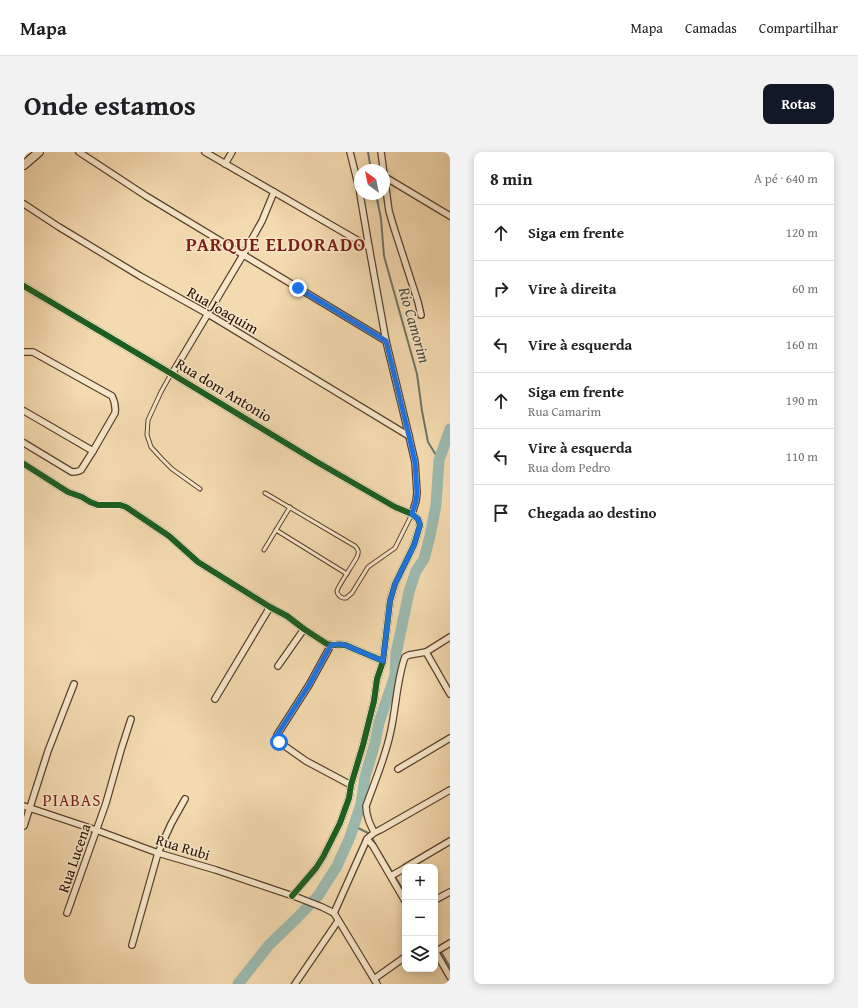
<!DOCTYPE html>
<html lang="pt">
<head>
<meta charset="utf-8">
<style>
	body { margin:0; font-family:"Gentium Book Plus",serif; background:#f2f2f2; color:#202124 }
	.controls { position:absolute; right:12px; bottom:12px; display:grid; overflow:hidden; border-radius:8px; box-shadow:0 2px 10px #0003 }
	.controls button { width:36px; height:36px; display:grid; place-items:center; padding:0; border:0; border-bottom:1px solid #e0e0e0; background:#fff; color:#202124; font:20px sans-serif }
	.compass { position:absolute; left:330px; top:12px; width:36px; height:36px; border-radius:50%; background:#fff; box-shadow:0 2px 10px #0003; rotate:327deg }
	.stop { position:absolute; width:12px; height:12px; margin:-9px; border:3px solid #1a73e8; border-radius:50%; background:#fff }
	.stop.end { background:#1a73e8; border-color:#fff; box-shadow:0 1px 4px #0008 }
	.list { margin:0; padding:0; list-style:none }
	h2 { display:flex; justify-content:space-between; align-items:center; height:52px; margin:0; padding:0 16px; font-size:17px }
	h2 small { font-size:13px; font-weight:400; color:#757577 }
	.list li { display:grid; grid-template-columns:26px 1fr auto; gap:12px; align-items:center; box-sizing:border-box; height:56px; padding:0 16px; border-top:1px solid #e0e0e0 }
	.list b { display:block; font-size:15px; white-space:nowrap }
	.list p { margin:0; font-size:13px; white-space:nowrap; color:#757577 }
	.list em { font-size:13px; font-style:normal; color:#757577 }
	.icon { flex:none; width:22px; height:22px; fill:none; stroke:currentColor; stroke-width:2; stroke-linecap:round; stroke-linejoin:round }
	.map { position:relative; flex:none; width:426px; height:832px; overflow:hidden; border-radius:8px }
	header { display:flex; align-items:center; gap:24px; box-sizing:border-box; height:56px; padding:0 20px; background:#fff; border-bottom:1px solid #e0e0e0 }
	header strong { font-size:19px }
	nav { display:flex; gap:22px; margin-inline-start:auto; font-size:14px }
	.intro { display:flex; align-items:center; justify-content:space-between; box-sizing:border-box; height:96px; padding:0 24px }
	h1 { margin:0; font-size:28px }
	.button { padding:10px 18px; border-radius:8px; background:#111827; color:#fff; font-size:14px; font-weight:700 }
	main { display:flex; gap:24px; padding:0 24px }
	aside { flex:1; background:#fff; border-radius:8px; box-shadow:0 2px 10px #0003 }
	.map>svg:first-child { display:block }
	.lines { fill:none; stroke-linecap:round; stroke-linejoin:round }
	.stream { stroke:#6d766a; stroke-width:2 }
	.river { stroke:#9cbab0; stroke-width:11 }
	.lane-casing { stroke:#5a422d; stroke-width:5 }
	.street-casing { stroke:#5a422d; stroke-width:8 }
	.secondary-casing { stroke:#261002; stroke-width:10 }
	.lane { stroke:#f8e7cb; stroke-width:3 }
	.street { stroke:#f8e7cb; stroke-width:5.5 }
	.secondary { stroke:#f8e7cb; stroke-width:8 }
	.cycleway-casing { stroke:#f8e7cb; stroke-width:8 }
	.cycleway { stroke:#1b5e20; stroke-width:6 }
	.route { stroke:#1a73e8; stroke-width:5 }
	.labels { text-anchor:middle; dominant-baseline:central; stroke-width:3; stroke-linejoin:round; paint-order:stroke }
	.street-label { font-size:15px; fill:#261002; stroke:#f8e7cb }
	.water-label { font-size:16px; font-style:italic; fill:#4f4c3f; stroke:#f8e7cb }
	.quarter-label { font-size:17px; letter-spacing:1px; fill:#7a1f14; stroke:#f8e7cb }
	.district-label { font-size:19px; font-weight:bold; letter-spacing:1px; fill:#7a1f14; stroke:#f8e7cb }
</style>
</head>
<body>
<header>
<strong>Mapa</strong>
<nav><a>Mapa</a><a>Camadas</a><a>Compartilhar</a></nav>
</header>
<div class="intro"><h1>Onde estamos</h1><a class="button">Rotas</a></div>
<main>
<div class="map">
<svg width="426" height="832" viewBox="0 0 426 832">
	<rect width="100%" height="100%" fill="#f4daaf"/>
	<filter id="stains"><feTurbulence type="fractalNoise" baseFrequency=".005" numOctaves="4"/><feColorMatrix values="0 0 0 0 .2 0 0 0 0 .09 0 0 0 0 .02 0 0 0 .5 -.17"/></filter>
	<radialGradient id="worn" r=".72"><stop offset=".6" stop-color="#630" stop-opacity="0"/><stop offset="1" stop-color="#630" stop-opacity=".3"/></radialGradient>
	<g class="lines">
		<g class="stream">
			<path d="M344,0L347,18"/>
			<path d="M352,42L357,67L360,104L393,222L398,259L404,290L415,308"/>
			<path d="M330,674L346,682L353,695L381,741"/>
			<path d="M411,790L426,815"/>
		</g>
		<path class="river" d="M214,832L245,793L273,766L294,744L313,714L326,685L337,652L341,625L351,591L355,571L371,523L372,502L385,440L392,419L400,407L406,384L412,353L415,308L426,277"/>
		<defs>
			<g id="lane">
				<path d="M147,222L137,240L124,268L123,283L127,295L138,307L148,317L176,337"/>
				<path d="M241,341L331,394C335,398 335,400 333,405C330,411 314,434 313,439C313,442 316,445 319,446H322L328,441L344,415L371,396L388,362"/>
				<path d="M252,378L323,422"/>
				<path d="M240,398L266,355"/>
			</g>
			<g id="street">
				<path d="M55,0L122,44L362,189"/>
				<path d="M181,0L345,95"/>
				<path d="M326,0L336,40"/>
				<path d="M357,0L365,59L370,76L394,150L397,163"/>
				<path d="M201,12L208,0"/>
				<path d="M361,25L426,64"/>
				<path d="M336,42L345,95L362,189L385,284L391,310L393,341L392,349L388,362"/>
				<path d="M0,52L35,75L116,124L184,162L385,284"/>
				<path d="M0,134L148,222L293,310L371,355L388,362L394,367L396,373L390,393L371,432L366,449L359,509L353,527L350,549L339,593L327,633L325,646L316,671L299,705L292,716L268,744"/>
				<path d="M0,200H9L88,244C91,250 92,254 91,261L69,299L0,259"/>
				<path d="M148,222L219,103L238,69L250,40"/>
				<path d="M0,291L48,320C52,320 54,320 57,318L69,299"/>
				<path d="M0,312L44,340L58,345L66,350L74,353H96L102,355L145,384L174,410L246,455L263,464L280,477L303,492C309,494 315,492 321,493L359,509"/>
				<path d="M307,493L285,533L253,583L252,587L255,590L282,609L327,633"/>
				<path d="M402,500L426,485"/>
				<path d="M254,514L280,477"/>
				<path d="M191,547L246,455"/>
				<path d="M374,617L426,586"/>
				<path d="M0,654L72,678L134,701L192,718L275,746L298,755L310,761"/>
				<path d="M0,674L24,599L50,532"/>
				<path d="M350,680C346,672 342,664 342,654C351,629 362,604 367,578C372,555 373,527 381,505L385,503L402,500L426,542"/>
				<path d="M343,687L349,694L381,749"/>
				<path d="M382,715L426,689"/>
				<path d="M367,724L381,716"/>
				<path d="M411,748L426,740"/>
				<path d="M43,761L82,651L97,598L107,567"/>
				<path d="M310,761L343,687C347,683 350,680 356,678L426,638"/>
				<path d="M310,761L353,832"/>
				<path d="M108,793L134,701L147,672L161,647"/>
				<path d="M411,799L426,825"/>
				<path d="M411,800L426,791"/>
				<path d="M350,827L381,805"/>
				<path d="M271,832L314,769"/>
			</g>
			<path id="secondary" d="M0,13L15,0"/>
		</defs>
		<use href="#lane" class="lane-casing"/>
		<use href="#street" class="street-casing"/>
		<use href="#secondary" class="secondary-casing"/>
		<use href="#lane" class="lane"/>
		<use href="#street" class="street"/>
		<use href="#secondary" class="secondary"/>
		<defs>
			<g id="cycleway">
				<path d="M0,134L148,222L293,310L371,355L388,362L394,367L396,373L390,393L371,432L366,449L359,509L353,527L350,549L339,593L327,633L325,646L316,671L299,705L292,716L268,744"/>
				<path d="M0,312L44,340L58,345L66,350L74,353H96L102,355L145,384L174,410L246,455L263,464L280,477L303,492C309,494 315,492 321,493L359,509"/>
			</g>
		</defs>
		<use href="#cycleway" class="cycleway-casing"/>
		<use href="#cycleway" class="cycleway"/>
	</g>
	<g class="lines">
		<path class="route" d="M255,590L252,587L253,583L285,533L307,493L316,492L321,493L359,509L366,449L371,432L390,393L396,373L394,367L388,362L392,349L393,341L391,310L385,284L362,189L274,136"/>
	</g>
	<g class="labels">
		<g class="street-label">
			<text transform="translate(199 158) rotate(30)">Rua Joaquim</text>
			<text transform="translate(200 238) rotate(31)">Rua dom Antonio</text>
			<text transform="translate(159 695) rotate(17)">Rua Rubi</text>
			<text transform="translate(50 706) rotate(-71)">Rua Lucena</text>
		</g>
		<g class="water-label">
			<text transform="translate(391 173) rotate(74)">Rio Camorim</text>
		</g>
		<g class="quarter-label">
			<text x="48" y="647">PIABAS</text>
		</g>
		<g class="district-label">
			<text x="252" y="92">PARQUE ELDORADO</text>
		</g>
	</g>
	<rect width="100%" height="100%" filter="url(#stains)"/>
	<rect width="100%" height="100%" fill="url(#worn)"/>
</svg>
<div class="controls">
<button>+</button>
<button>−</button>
<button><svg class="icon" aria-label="layers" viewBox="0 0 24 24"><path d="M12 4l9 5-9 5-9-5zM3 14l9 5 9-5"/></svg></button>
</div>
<svg class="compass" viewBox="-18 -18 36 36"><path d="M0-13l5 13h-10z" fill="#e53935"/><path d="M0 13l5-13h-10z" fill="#757577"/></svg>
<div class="stop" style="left:255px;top:590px"></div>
<div class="stop end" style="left:274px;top:136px"></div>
</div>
<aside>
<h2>8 min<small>A pé · 640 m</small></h2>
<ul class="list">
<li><svg class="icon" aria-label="ahead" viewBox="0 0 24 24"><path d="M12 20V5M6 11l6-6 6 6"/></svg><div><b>Siga em frente</b></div><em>120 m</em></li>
<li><svg class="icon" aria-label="right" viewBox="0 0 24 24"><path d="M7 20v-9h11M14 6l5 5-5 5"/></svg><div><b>Vire à direita</b></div><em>60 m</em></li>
<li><svg class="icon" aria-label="left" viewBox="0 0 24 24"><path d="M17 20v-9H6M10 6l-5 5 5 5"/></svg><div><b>Vire à esquerda</b></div><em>160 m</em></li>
<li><svg class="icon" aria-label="ahead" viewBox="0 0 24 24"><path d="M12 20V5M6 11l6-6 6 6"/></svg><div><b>Siga em frente</b><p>Rua Camarim</p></div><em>190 m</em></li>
<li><svg class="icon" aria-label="left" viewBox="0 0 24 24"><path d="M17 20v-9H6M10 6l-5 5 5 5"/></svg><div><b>Vire à esquerda</b><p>Rua dom Pedro</p></div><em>110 m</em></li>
<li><svg class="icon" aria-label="arrive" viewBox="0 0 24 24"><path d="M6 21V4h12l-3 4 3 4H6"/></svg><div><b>Chegada ao destino</b></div></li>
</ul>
</aside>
</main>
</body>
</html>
